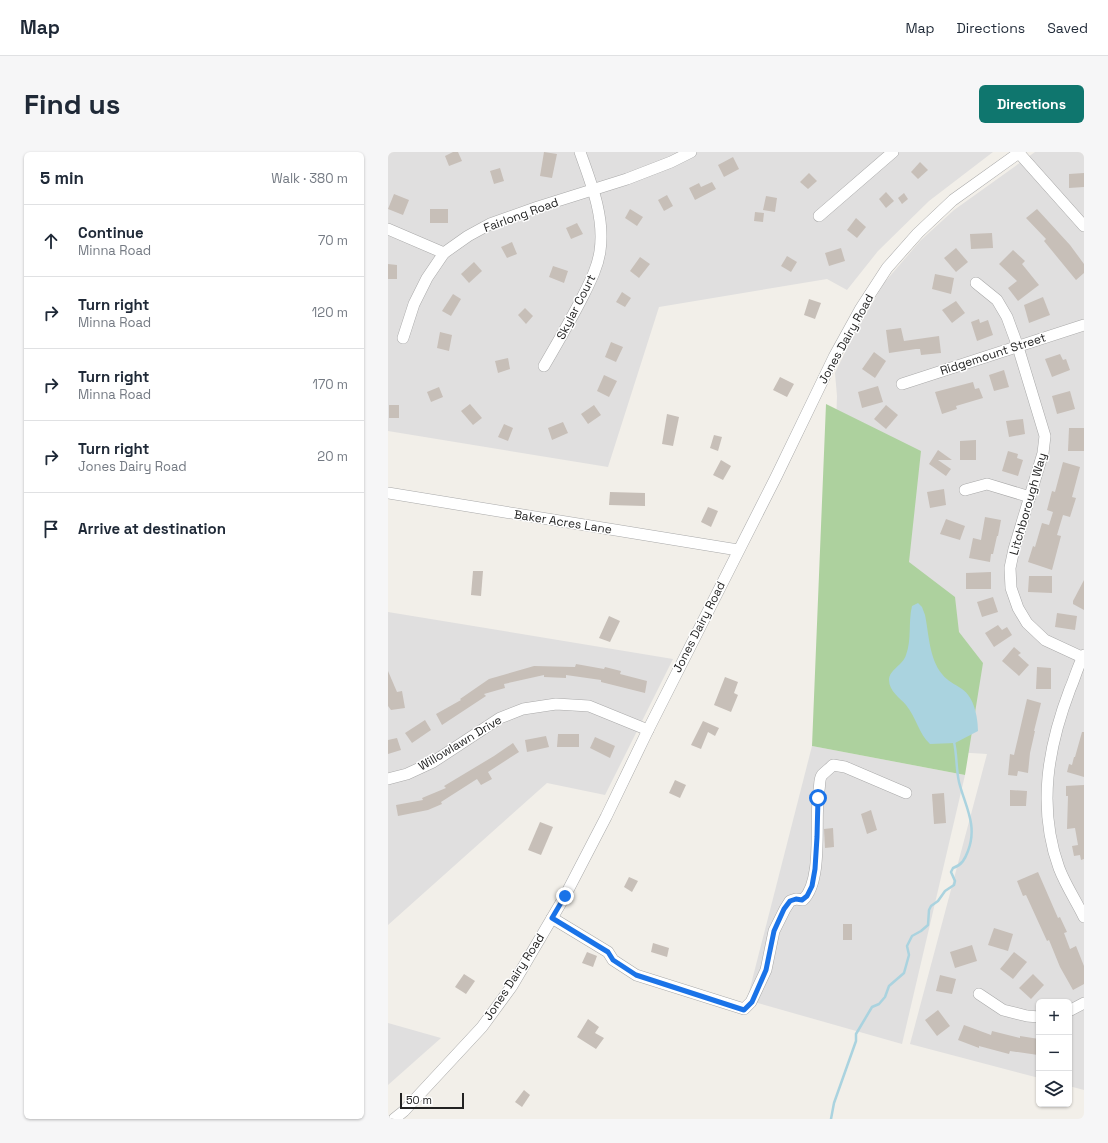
<!DOCTYPE html>
<html lang="en">
<head>
<meta charset="utf-8">
<style>
	body { margin:0; font-family:"Space Grotesk",sans-serif; background:#f6f6f7; color:#1f2937 }
	.controls { position:absolute; right:12px; bottom:12px; display:grid; overflow:hidden; border-radius:6px; box-shadow:0 1px 3px #0004 }
	.controls button { width:36px; height:36px; display:grid; place-items:center; padding:0; border:0; border-bottom:1px solid #e0e1e3; background:#fff; color:#1f2937; font:20px sans-serif }
	.scale { position:absolute; left:12px; bottom:10px; width:64px; box-sizing:border-box; padding-left:4px; border:2px solid #222; border-top:0; font-size:11px; line-height:14px; white-space:nowrap; color:#222; -webkit-text-stroke:3px #fff; paint-order:stroke }
	.stop { position:absolute; width:12px; height:12px; margin:-9px; border:3px solid #1a73e8; border-radius:50%; background:#fff }
	.stop.end { background:#1a73e8; border-color:#fff; box-shadow:0 1px 4px #0008 }
	.list { margin:0; padding:0; list-style:none }
	h2 { display:flex; justify-content:space-between; align-items:center; height:52px; margin:0; padding:0 16px; font-size:17px }
	h2 small { font-size:13px; font-weight:400; color:#747a83 }
	.list li { display:grid; grid-template-columns:26px 1fr auto; gap:12px; align-items:center; box-sizing:border-box; height:72px; padding:0 16px; border-top:1px solid #e0e1e3 }
	.list b { display:block; font-size:15px; white-space:nowrap }
	.list p { margin:0; font-size:13px; white-space:nowrap; color:#747a83 }
	.list em { font-size:13px; font-style:normal; color:#747a83 }
	.icon { flex:none; width:22px; height:22px; fill:none; stroke:currentColor; stroke-width:2; stroke-linecap:round; stroke-linejoin:round }
	.map { position:relative; flex:none; width:696px; height:967px; overflow:hidden; border-radius:6px }
	header { display:flex; align-items:center; gap:24px; box-sizing:border-box; height:56px; padding:0 20px; background:#fff; border-bottom:1px solid #e0e1e3 }
	header strong { font-size:19px }
	nav { display:flex; gap:22px; margin-inline-start:auto; font-size:14px }
	.intro { display:flex; align-items:center; justify-content:space-between; box-sizing:border-box; height:96px; padding:0 24px }
	h1 { margin:0; font-size:28px }
	.button { padding:10px 18px; border-radius:6px; background:#0f766e; color:#fff; font-size:14px; font-weight:700 }
	main { display:flex; gap:24px; padding:0 24px }
	aside { flex:1; background:#fff; border-radius:6px; box-shadow:0 1px 3px #0004 }
	.map>svg:first-child { display:block }
	.residential { fill:#e0dfdf }
	.forest { fill:#add19e }
	.water { fill:#aad3df }
	.lines { fill:none; stroke-linecap:round; stroke-linejoin:round }
	.stream { stroke:#aad3df; stroke-width:2.5 }
	.building { fill:#c7bfb8 }
	.minor-casing { stroke:#a9a9a9; stroke-width:12 }
	.minor { stroke:#fff; stroke-width:11 }
	.route { stroke:#1a73e8; stroke-width:5 }
	.labels { text-anchor:middle; dominant-baseline:central; stroke-width:3; stroke-linejoin:round; paint-order:stroke }
	.street-label { font-size:12px; fill:#222; stroke:#fff }
</style>
</head>
<body>
<header>
<strong>Map</strong>
<nav><a>Map</a><a>Directions</a><a>Saved</a></nav>
</header>
<div class="intro"><h1>Find us</h1><a class="button">Directions</a></div>
<main>
<aside>
<h2>5 min<small>Walk · 380 m</small></h2>
<ul class="list">
<li><svg class="icon" aria-label="ahead" viewBox="0 0 24 24"><path d="M12 20V5M6 11l6-6 6 6"/></svg><div><b>Continue</b><p>Minna Road</p></div><em>70 m</em></li>
<li><svg class="icon" aria-label="right" viewBox="0 0 24 24"><path d="M7 20v-9h11M14 6l5 5-5 5"/></svg><div><b>Turn right</b><p>Minna Road</p></div><em>120 m</em></li>
<li><svg class="icon" aria-label="right" viewBox="0 0 24 24"><path d="M7 20v-9h11M14 6l5 5-5 5"/></svg><div><b>Turn right</b><p>Minna Road</p></div><em>170 m</em></li>
<li><svg class="icon" aria-label="right" viewBox="0 0 24 24"><path d="M7 20v-9h11M14 6l5 5-5 5"/></svg><div><b>Turn right</b><p>Jones Dairy Road</p></div><em>20 m</em></li>
<li><svg class="icon" aria-label="arrive" viewBox="0 0 24 24"><path d="M6 21V4h12l-3 4 3 4H6"/></svg><div><b>Arrive at destination</b></div></li>
</ul>
</aside>
<div class="map">
<svg width="696" height="967" viewBox="0 0 696 967">
	<rect width="100%" height="100%" fill="#f2efe9"/>
	<g class="residential">
		<path d="M0,0H605L541,49L490,99L459,138L439,127L271,155L220,315L0,279Z"/>
		<path d="M647,0H696V938L681,934V850H651V926L522,892L599,602L437,592L449,244L447,221L464,186L496,131L532,89L566,58Z"/>
		<path d="M0,460L285,507L217,643L159,631L0,773Z"/>
		<path d="M424,594L577,623L514,892L359,848Z"/>
		<path d="M0,871L53,886L0,933Z"/>
	</g>
	<path class="forest" d="M438,252L533,299L521,410L567,445L571,480L595,511L577,623L424,594Z"/>
	<path class="water" d="M530,451L534,455L537,463C541,482 541,506 554,522C559,529 567,532 574,537C586,545 590,565 590,579L567,591L542,592C531,582 528,565 518,553C512,546 501,539 501,528C501,518 515,513 518,503C524,487 520,470 524,454Z"/>
	<g class="lines">
		<path class="stream" d="M443,967L446,951L468,889V882L484,855L491,852L497,845L501,834L516,821L521,803L519,794L524,784L533,779L540,773L541,758L543,754L550,749L557,739L566,733L567,729L563,720L565,716C574,713 577,707 580,699C590,673 577,654 571,630C568,617 569,603 566,590"/>
	</g>
	<g class="building">
		<path d="M65,0H70L74,9L61,14L57,4Z"/>
		<path d="M156,0L169,2L164,26L152,24Z"/>
		<path d="M345,5L351,17L336,25L330,13Z"/>
		<path d="M532,10L540,18L530,27L523,20Z"/>
		<path d="M112,16L116,29L106,32L102,19Z"/>
		<path d="M421,21L429,29L420,37L412,30Z"/>
		<path d="M696,21V35L681,36V22Z"/>
		<path d="M324,30L328,37L307,48L301,36L311,31L313,35Z"/>
		<path d="M498,40L506,49L498,56L491,47Z"/>
		<path d="M516,41L520,47L514,52L510,46Z"/>
		<path d="M6,42L21,48L15,63L0,57Z"/>
		<path d="M279,43L285,54L276,59L270,48Z"/>
		<path d="M378,44L389,46L387,60L375,58Z"/>
		<rect x="42" y="57" width="18" height="14"/>
		<path d="M242,57L255,65L249,74L237,66Z"/>
		<path d="M649,57L682,93L696,112V121L688,128L656,89L658,87L638,66Z"/>
		<path d="M367,60L376,61L375,70L366,69Z"/>
		<path d="M468,66L478,75L469,86L459,78Z"/>
		<path d="M189,71L195,82L183,87L178,76Z"/>
		<path d="M604,81L605,96L583,97L582,82Z"/>
		<path d="M124,90L129,102L119,106L113,95Z"/>
		<path d="M453,96L457,109L441,114L437,101Z"/>
		<path d="M568,96L580,110L568,120L556,106Z"/>
		<path d="M625,98L637,109L634,112L651,133L630,149L620,136L629,129L611,112Z"/>
		<path d="M399,104L409,110L403,120L393,114Z"/>
		<path d="M252,105L262,112L251,126L242,119Z"/>
		<path d="M86,110L94,119L81,131L73,122Z"/>
		<path d="M0,112L9,113V127H0Z"/>
		<path d="M165,114L180,119L176,131L161,125Z"/>
		<path d="M547,122L566,126L563,142L544,137Z"/>
		<path d="M234,140L243,146L237,155L228,150Z"/>
		<path d="M65,142L73,147L63,164L54,159Z"/>
		<path d="M655,145L662,163L641,171L636,153Z"/>
		<path d="M421,147L433,151L427,167L416,163Z"/>
		<path d="M568,149L577,161L564,171L554,158Z"/>
		<path d="M137,156L145,164L138,172L130,163Z"/>
		<path d="M591,167L592,171L600,168L605,183L589,189L583,170Z"/>
		<path d="M513,176L516,189L551,184L553,201L533,203L532,197H528L501,201L498,178Z"/>
		<path d="M52,180L64,183L61,199L49,196Z"/>
		<path d="M223,190L235,195L228,210L217,205Z"/>
		<path d="M486,200L498,209L487,226L474,217Z"/>
		<path d="M672,202L675,208L678,207L682,218L664,225L657,207Z"/>
		<path d="M120,206L122,217L110,221L107,209Z"/>
		<path d="M616,218L621,235L606,239L601,223Z"/>
		<path d="M216,223L229,229L221,245L209,239Z"/>
		<path d="M392,225L406,232L399,245L385,238Z"/>
		<path d="M585,230L587,237L591,236L595,246L568,254L569,257L554,262L547,240Z"/>
		<path d="M490,234L495,250L474,256L470,240Z"/>
		<path d="M51,235L55,245L43,250L39,240Z"/>
		<path d="M682,239L687,257L669,262L664,244Z"/>
		<path d="M82,252L94,266L85,273L73,259Z"/>
		<rect x="1" y="253" width="10" height="13"/>
		<path d="M206,253L213,263L200,272L193,262Z"/>
		<path d="M498,253L510,263L498,277L486,267Z"/>
		<path d="M279,262L291,265L285,294L274,292Z"/>
		<path d="M635,267L637,282L621,285L618,269Z"/>
		<path d="M175,270L180,281L164,288L160,276Z"/>
		<path d="M116,272L125,276L120,289L110,285Z"/>
		<path d="M681,276H696V299H680Z"/>
		<path d="M326,283L334,285L330,299L322,296Z"/>
		<path d="M588,288V308H572V289Z"/>
		<path d="M550,298L564,308H550L563,317L558,324L541,312Z"/>
		<path d="M620,299L630,302L629,306L635,308L630,324L614,319Z"/>
		<path d="M333,308L343,314L335,328L325,323Z"/>
		<path d="M675,310L692,315L684,345L688,346L682,365L675,363L669,383L673,384L664,418L640,410L645,394L647,395L654,371L661,373L665,360L659,358L664,339L667,340Z"/>
		<path d="M556,337L558,353L542,356L539,340Z"/>
		<path d="M222,340L257,341V354L221,353Z"/>
		<path d="M320,355L330,359L323,375L313,370Z"/>
		<path d="M597,365L613,368L610,384H609L605,402H603L602,410L581,406L585,386L593,388Z"/>
		<path d="M558,367L577,374L572,388L552,382Z"/>
		<path d="M85,419H95L93,444L83,443Z"/>
		<path d="M603,420V437H578V421Z"/>
		<path d="M641,424H664V441L640,440Z"/>
		<path d="M696,428V458L685,452V449Z"/>
		<path d="M605,445L610,460L594,465L589,450Z"/>
		<path d="M669,461L689,464L687,478L667,475Z"/>
		<path d="M221,464L232,469L222,490L211,486Z"/>
		<path d="M610,473L614,478L619,475L624,483L606,495L597,481Z"/>
		<path d="M626,495L633,501L630,503L641,513L631,524L614,509Z"/>
		<path d="M188,512L216,517L217,515L233,519L232,522L259,529L257,541L213,530V528L178,523V526L156,525V523L116,532L117,536L96,542L98,544L54,573L48,562L73,548L72,547L101,527L146,514L187,515Z"/>
		<path d="M649,515L663,516V537H648Z"/>
		<path d="M0,519L9,540L14,539L17,556L3,558L0,554Z"/>
		<path d="M337,525L350,530L346,541L350,543L343,560L326,553Z"/>
		<path d="M639,547L653,551L646,579H647L642,601L640,621L630,619L629,624L620,623L622,602L626,603Z"/>
		<path d="M37,568L43,578L24,591L17,581Z"/>
		<path d="M315,569L331,576L327,584L320,580L313,597L303,593Z"/>
		<path d="M694,580H696V625L679,620L681,612L684,613L686,605H687Z"/>
		<path d="M170,582H191V595H169Z"/>
		<path d="M158,584L161,595L139,600L137,588Z"/>
		<path d="M207,585L227,594L222,606L202,596Z"/>
		<path d="M9,586L13,598L0,602V588Z"/>
		<path d="M125,591L131,600L100,620L104,627L93,633L89,627L53,650L54,652L40,658L10,664L8,653L35,648L34,646L58,636L56,634L106,604Z"/>
		<path d="M287,628L298,633L292,646L281,641Z"/>
		<path d="M696,633V707L693,708L692,703L686,704L684,694L690,693L687,676L679,677L680,644H678V634Z"/>
		<path d="M622,638L639,639L638,654H622Z"/>
		<path d="M556,641L558,671L546,672L544,642Z"/>
		<path d="M483,658L489,678L479,682L473,662Z"/>
		<path d="M152,670L165,675L153,703L140,698Z"/>
		<path d="M445,676L446,695L437,696L436,677Z"/>
		<path d="M650,720L670,766L672,765L679,780L676,781L682,797L688,794L696,814V832L685,838L672,815L661,788L659,789L638,743L635,744L629,729Z"/>
		<path d="M241,725L250,729L244,740L236,735Z"/>
		<rect x="455" y="772" width="9" height="16"/>
		<path d="M606,776L625,782L620,799L600,793Z"/>
		<path d="M265,791L281,796L279,805L263,800Z"/>
		<path d="M584,793L589,809L567,816L562,800Z"/>
		<path d="M199,800L209,804L205,815L194,811Z"/>
		<path d="M626,800L639,810L625,827L612,817Z"/>
		<path d="M76,822L87,829L78,842L67,835Z"/>
		<path d="M645,822L656,833L643,847L631,836Z"/>
		<path d="M552,823L568,827L564,842L548,839Z"/>
		<path d="M550,858L562,874L549,884L537,868Z"/>
		<path d="M200,867L211,875L207,881L216,886L208,897L189,885Z"/>
		<path d="M576,873L603,883L604,879L632,886V884L651,887L650,903L622,899L621,902L591,894V896L570,888Z"/>
		<path d="M136,938L142,943L134,955L127,950Z"/>
	</g>
	<g class="lines">
		<defs>
			<g id="minor">
				<path d="M630,0L696,74"/>
				<path d="M431,64L505,0"/>
				<path d="M0,77L56,101"/>
				<path d="M588,131L609,148L619,165L630,195L657,284L655,301L626,397L622,416L623,436L630,456L639,471L657,488L696,506"/>
				<path d="M15,186L26,152L39,126L56,101L80,84L102,72L150,55L239,27L283,10L303,0"/>
				<path d="M156,214C170,190 184,166 196,142C203,128 210,114 212,99C217,65 203,31 192,0"/>
				<path d="M514,232L696,173"/>
				<path d="M577,338L599,332L642,345"/>
				<path d="M0,341L350,398"/>
				<path d="M696,503C690,513 687,526 682,537C660,595 649,655 671,716C677,732 688,749 696,765"/>
				<path d="M0,627L19,622L45,610L112,566L135,557L168,552L201,554L260,578"/>
				<path d="M164,766L220,800L225,808L248,823L356,857L363,850L378,818L386,779L397,757L402,749L408,747L415,748C436,728 426,666 431,638C432,634 431,627 434,623C437,620 442,616 445,613L457,615L518,641"/>
				<path d="M591,842L615,858L639,864L651,865"/>
				<path d="M681,859L696,851"/>
				<path d="M6,967L16,959L94,875L124,834L177,744L218,665L260,578L388,325L446,205L473,156L499,116L530,81L565,48L632,0"/>
			</g>
		</defs>
		<use href="#minor" class="minor-casing"/>
		<use href="#minor" class="minor"/>
	</g>
	<g class="lines">
		<path class="route" d="M177,744L164,766L220,800L225,808L248,823L356,858L364,850L378,818L386,779L396,757L402,749L408,747L414,748L419,744L424,734L427,717L429,685L430,646"/>
	</g>
	<g class="labels">
		<g class="street-label">
			<text transform="translate(133 63) rotate(-20)">Fairlong Road</text>
			<text transform="translate(188 155) rotate(-63)">Skylar Court</text>
			<text transform="translate(458 187) rotate(-61)">Jones Dairy Road</text>
			<text transform="translate(605 202) rotate(-18)">Ridgemount Street</text>
			<text transform="translate(640 352) rotate(-74)">Litchborough Way</text>
			<text transform="translate(175 370) rotate(9)">Baker Acres Lane</text>
			<text transform="translate(311 475) rotate(-63)">Jones Dairy Road</text>
			<text transform="translate(72 591) rotate(-31)">Willowlawn Drive</text>
			<text transform="translate(126 825) rotate(-57)">Jones Dairy Road</text>
		</g>
	</g>
</svg>
<div class="controls">
<button>+</button>
<button>−</button>
<button><svg class="icon" aria-label="layers" viewBox="0 0 24 24"><path d="M12 4l9 5-9 5-9-5zM3 14l9 5 9-5"/></svg></button>
</div>
<div class="scale">50 m</div>
<div class="stop" style="left:430px;top:646px"></div>
<div class="stop end" style="left:177px;top:744px"></div>
</div>
</main>
</body>
</html>
